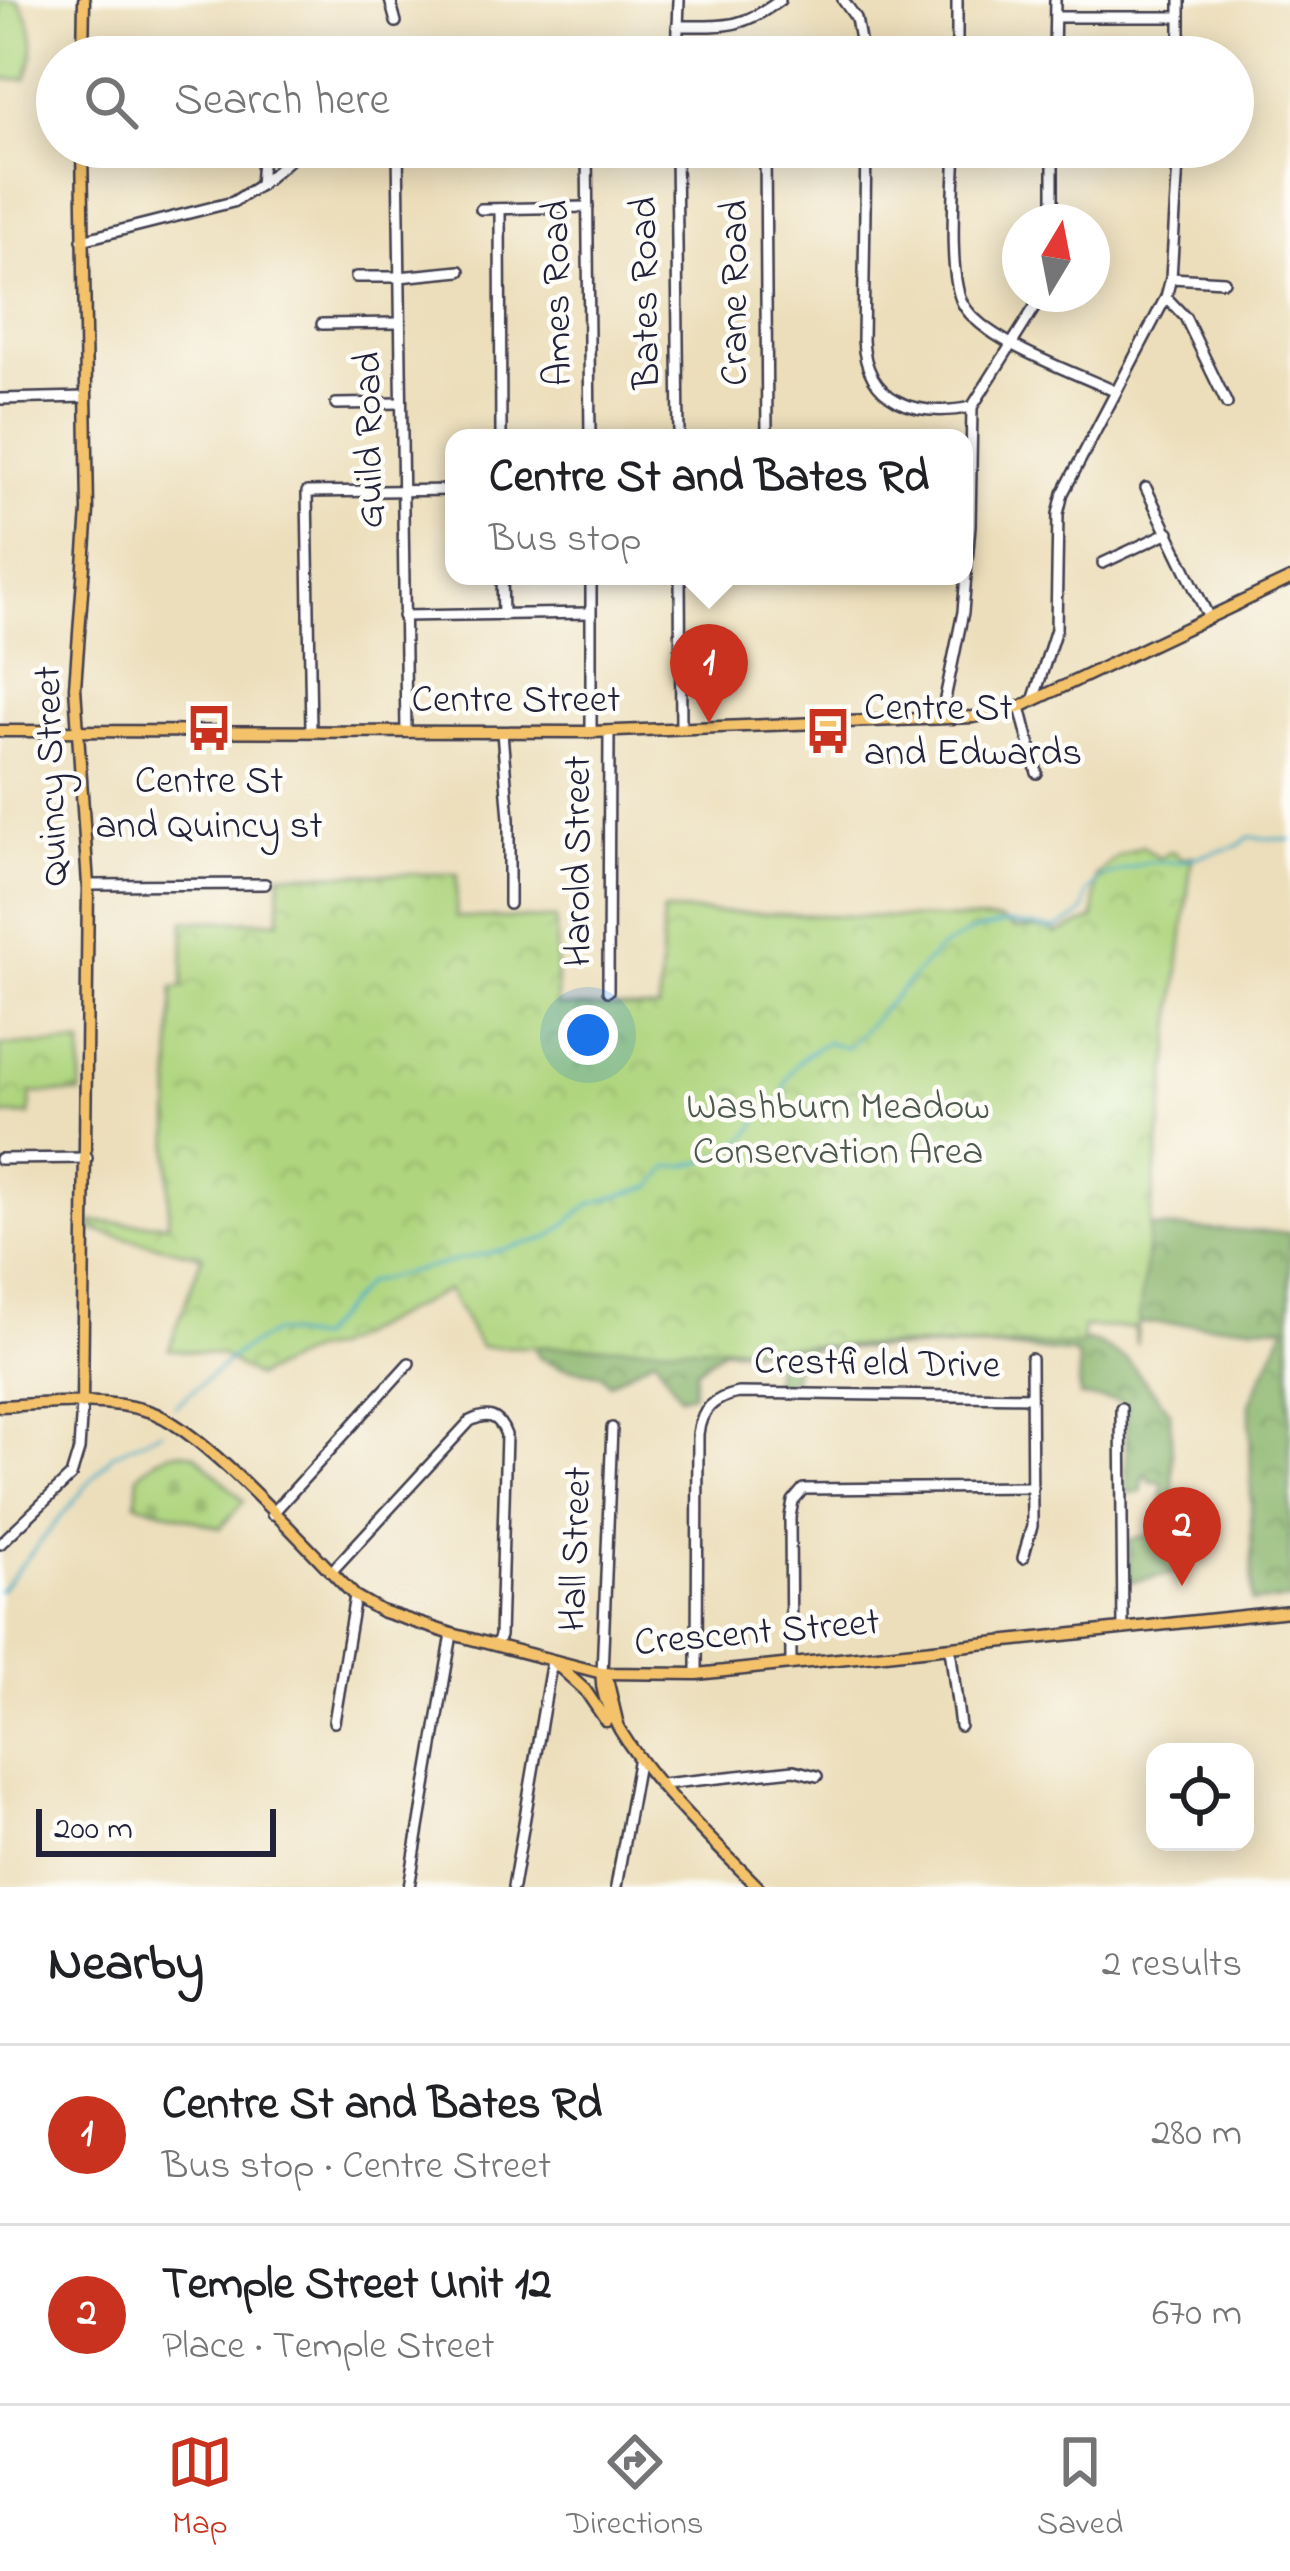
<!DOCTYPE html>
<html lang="en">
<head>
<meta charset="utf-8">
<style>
	body { margin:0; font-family:"Indie Flower",sans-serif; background:#f2f2f2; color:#202124 }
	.controls { position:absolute; right:36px; bottom:36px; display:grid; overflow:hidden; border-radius:24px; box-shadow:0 6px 30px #0003 }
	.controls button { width:108px; height:108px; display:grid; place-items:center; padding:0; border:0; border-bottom:3px solid #e0e0e0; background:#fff; color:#202124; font:60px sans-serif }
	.compass { position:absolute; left:1002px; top:204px; width:108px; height:108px; border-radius:50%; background:#fff; box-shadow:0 6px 30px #0003; rotate:10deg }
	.scale { position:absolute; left:36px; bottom:30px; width:240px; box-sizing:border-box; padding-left:12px; border:6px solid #22223b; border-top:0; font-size:33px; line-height:42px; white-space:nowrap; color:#22223b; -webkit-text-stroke:9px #fdfcf7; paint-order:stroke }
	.you { position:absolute; left:588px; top:1035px; width:42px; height:42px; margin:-30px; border:9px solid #fff; border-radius:50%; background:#1a73e8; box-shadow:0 0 0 18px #1a73e833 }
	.badge { display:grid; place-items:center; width:78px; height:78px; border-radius:50%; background:#c8321e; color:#fff; font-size:39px; font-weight:700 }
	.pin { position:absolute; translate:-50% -99px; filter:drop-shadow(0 3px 6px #0008) }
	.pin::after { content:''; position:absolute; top:63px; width:42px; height:36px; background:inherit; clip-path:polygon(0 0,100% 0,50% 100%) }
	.popup { position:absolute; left:445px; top:429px; width:528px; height:156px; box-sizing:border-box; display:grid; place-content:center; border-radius:24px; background:#fff; filter:drop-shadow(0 3px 9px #0005); font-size:39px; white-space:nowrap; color:#757577 }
	.popup b { font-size:45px; color:#202124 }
	.popup::after { content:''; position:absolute; left:50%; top:100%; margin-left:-24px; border:24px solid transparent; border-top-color:#fff }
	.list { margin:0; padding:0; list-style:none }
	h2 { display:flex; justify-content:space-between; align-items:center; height:156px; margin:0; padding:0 48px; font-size:51px }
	h2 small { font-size:39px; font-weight:400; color:#757577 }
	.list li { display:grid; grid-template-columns:78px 1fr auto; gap:36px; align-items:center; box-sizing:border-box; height:180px; padding:0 48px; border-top:3px solid #e0e0e0 }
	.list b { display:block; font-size:45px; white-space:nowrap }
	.list p { margin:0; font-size:39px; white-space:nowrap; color:#757577 }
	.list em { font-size:39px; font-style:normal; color:#757577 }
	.icon { flex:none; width:66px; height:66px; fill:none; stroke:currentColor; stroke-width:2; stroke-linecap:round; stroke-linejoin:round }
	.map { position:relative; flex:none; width:1290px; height:1887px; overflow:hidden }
	.search { position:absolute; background:#fff; box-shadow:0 6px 30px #0003; left:36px; right:36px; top:36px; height:132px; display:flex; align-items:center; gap:30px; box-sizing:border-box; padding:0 42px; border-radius:66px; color:#757577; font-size:45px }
	.sheet { height:516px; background:#fff }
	nav { display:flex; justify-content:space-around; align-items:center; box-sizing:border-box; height:168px; border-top:3px solid #e0e0e0; background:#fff; font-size:33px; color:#757577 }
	nav a { display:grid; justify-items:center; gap:6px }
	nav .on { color:#c8321e }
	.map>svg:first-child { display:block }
	.forest { fill:url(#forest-crowns); stroke:#566c54; stroke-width:3 }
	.cemetery { fill:url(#cemetery-stones); stroke:#687c5c; stroke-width:3 }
	.park { fill:url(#park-crowns); stroke:#687c5c; stroke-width:3 }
	.garden { fill:#afd57e; stroke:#687c5c; stroke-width:3 }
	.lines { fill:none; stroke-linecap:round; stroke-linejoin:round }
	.stream { stroke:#47adc6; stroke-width:3 }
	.minor-casing { stroke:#403e4e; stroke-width:14 }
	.major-casing { stroke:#403e4e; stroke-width:15 }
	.minor { stroke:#fff; stroke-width:9 }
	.major { stroke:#f4c26a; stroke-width:10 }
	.labels { text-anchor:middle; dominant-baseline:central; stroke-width:9; stroke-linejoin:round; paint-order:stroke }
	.street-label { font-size:39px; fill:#22223b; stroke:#fdfcf7 }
	.poi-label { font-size:39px; fill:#22223b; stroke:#fdfcf7; text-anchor:start }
	.park-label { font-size:39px; fill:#4c584f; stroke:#fdfcf7 }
</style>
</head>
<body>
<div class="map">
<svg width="1290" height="1887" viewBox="0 0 1290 1887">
	<defs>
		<pattern id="forest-crowns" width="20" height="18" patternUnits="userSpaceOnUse" patternTransform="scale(3)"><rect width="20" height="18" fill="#8bb66d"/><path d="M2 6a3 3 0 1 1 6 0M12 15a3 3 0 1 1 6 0" fill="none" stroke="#71945b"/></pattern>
		<pattern id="cemetery-stones" width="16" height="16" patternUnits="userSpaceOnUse" patternTransform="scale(3)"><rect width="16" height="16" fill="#afd57e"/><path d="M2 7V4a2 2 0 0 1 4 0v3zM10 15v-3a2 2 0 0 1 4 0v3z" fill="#96b76e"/></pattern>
		<pattern id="park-crowns" width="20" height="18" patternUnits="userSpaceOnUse" patternTransform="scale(3)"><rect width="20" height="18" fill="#afd57e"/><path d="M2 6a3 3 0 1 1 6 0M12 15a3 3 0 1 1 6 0" fill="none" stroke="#96b76e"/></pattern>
	</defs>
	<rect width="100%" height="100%" fill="#fdfcf7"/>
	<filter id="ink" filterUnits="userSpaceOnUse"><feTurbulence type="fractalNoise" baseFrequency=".00833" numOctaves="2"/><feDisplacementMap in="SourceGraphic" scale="24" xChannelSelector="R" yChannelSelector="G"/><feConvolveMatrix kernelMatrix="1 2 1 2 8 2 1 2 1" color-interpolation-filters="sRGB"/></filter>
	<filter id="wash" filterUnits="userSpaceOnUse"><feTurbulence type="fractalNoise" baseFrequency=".004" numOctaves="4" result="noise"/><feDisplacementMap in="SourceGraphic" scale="48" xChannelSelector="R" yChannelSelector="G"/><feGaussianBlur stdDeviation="2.7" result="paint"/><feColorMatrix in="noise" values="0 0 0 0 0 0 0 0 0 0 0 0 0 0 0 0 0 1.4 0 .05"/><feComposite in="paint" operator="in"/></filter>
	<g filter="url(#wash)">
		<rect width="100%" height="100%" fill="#ecdeba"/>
		<g class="forest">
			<path d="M1149,1227L1290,1233V1600L1252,1602L1250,1403L1285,1326L1138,1323Z"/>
			<path d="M1057,1335L1096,1343L1127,1360L1170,1411L1177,1573L1130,1582L1129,1540L1161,1534L1162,1482H1150V1477L1144,1476L1141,1492L1127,1493L1126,1406L1117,1400L1080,1397L1078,1359L1074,1353L990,1347L812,1349C794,1356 794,1368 792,1386L773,1385L776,1354L771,1349H723L696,1370L693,1393L680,1396L655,1357L609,1383L601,1374L561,1367L540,1358L530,1339Z"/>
		</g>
		<path class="cemetery" d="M176,1452L195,1454L244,1501L220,1528L136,1503L138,1475L157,1458Z"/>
		<g class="park">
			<path d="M1142,846L1159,858L1172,851L1181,858L1192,856L1136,1345L1135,1328L1083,1327L1082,1345L480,1347L448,1290L329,1349L311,1351L256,1377L221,1355L169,1349L202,1256L93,1230V1222L168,1224L173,988L183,987L184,921H279L280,874H457L456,917L556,919L557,1006L659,1009L663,911L1000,920L1016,929L1047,928L1056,934L1094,919L1096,877L1116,857Z"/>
			<path d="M82,1044L81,1093H31L30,1115H0V1045Z"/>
		</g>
		<path class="garden" d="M0,0H18C36,27 37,49 26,79H0Z"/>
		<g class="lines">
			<g class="stream">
				<path d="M175,1406L240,1351L273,1332L316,1339L366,1283L549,1238L590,1204L653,1186L669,1167C708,1165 747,1151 762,1112H782C781,1075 797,1058 827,1042L847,1048L938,950L970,932L1007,923L1055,929L1077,918L1084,910L1087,893L1102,877L1148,862H1178L1238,846L1249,837L1290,840"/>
				<path d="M0,1591L112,1455L162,1431"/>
			</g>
		</g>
	</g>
	<g filter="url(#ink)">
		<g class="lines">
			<defs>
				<g id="minor">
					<path d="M390,0L396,22"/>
					<path d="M843,0L856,18L863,57"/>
					<path d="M1055,17H1180"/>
					<path d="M677,26C724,26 742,29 780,0"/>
					<path d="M677,57L679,0"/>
					<path d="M957,57V0"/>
					<path d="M1054,57L1055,0"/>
					<path d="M1180,57V0"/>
					<path d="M398,147L406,732"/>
					<path d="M587,147L590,438"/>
					<path d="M676,147L679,438"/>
					<path d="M765,147L767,438"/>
					<path d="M866,147L863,340C866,403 917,418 972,407"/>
					<path d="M956,147C955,182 947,276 963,304C984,342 1075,372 1114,391"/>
					<path d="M260,185L263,147"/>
					<path d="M481,209L588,207"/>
					<path d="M500,209L501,438"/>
					<path d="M1053,222V147"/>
					<path d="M82,240L233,202L260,185L304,147"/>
					<path d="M356,277H399L460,271"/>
					<path d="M1171,278L1224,281"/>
					<path d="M1166,297L1185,317L1227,404"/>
					<path d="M322,324L399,323"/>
					<path d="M0,399L86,397"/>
					<path d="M336,404L401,403"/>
					<path d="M1146,488L1209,618"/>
					<path d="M1103,563L1169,532"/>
					<path d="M502,576L503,615"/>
					<path d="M591,576V732"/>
					<path d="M680,576L681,728"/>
					<path d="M403,616L590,613"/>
					<path d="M1033,701L1056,629L1058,514L1063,493L1166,297L1171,278L1179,147"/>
					<path d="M1020,707L1037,773"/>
					<path d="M941,718L963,612L970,525L972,407L1043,294"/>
					<path d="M311,731L307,492L454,490"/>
					<path d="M502,732L509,819V904"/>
					<path d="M88,885L265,884"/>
					<path d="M608,991L609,731"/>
					<path d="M0,1159L87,1158"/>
					<path d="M1121,1408L1123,1629"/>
					<path d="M272,1514L409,1363"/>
					<path d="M0,1544L71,1476L79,1450L82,1404"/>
					<path d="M1023,1558L1032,1526L1031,1359"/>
					<path d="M331,1572L470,1421C488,1412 499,1415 506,1435L500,1636L496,1645"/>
					<path d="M950,1648L960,1726"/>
					<path d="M791,1664L790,1517L793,1501L803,1489L1032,1487"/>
					<path d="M602,1673L612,1428"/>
					<path d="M697,1674L698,1434C701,1410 713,1398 738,1393L1031,1397"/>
					<path d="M334,1722L355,1596"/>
					<path d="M662,1784L794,1770L817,1776"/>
					<path d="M409,1887L452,1634"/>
					<path d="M513,1887L552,1660"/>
					<path d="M616,1887L639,1757"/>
				</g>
				<g id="major">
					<path d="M83,57L84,0"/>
					<path d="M0,731L591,732L974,717L1020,707L1290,579"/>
					<path d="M82,1404L88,885L75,687L88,511L82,147"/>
					<path d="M0,1406C48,1404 102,1397 148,1411C202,1427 310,1552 355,1596L381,1611L452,1634L602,1673L697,1674L1290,1611"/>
					<path d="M555,1663L585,1690L606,1721"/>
					<path d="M602,1673C594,1732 717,1845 758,1887"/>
					<path d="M602,1673L608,1683L617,1721"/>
				</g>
			</defs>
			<use href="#minor" class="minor-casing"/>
			<use href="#major" class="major-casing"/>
			<use href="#minor" class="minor"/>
			<use href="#major" class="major"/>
		</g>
	</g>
	<defs>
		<symbol id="bus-bare" viewBox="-9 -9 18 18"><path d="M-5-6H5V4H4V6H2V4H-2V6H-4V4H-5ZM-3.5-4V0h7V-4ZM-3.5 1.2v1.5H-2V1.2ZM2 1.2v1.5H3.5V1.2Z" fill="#c8321e" stroke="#fdfcf7" stroke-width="2.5" paint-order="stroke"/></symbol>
	</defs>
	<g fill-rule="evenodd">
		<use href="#bus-bare" x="176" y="695" width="66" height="66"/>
		<use href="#bus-bare" x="795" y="698" width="66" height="66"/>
	</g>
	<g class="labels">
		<g class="street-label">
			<text transform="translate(559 293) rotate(-91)">Ames Road</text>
			<text transform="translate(647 293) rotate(-91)">Bates Road</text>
			<text transform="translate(736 293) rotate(-90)">Crane Road</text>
			<text transform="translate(371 440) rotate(-91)">Guild Road</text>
			<text x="516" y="701">Centre Street</text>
			<text transform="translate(53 776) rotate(-92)">Quincy Street</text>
			<text transform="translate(579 861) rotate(-90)">Harold Street</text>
			<text transform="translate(877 1365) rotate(1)">Crestfield Drive</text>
			<text transform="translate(577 1549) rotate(-88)">Hall Street</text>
			<text transform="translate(757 1634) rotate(-5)">Crescent Street</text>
		</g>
		<g class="poi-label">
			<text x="864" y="709">Centre St<tspan x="864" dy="45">and Edwards</tspan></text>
			<text x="209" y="782" text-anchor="middle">Centre St<tspan x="209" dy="45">and Quincy st</tspan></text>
		</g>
		<g class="park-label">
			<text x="838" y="1108">Washburn Meadow<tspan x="838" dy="45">Conservation Area</tspan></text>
		</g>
	</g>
</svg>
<div class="controls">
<button><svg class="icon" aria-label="locate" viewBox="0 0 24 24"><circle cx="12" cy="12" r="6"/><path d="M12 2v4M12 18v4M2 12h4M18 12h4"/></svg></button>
</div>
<svg class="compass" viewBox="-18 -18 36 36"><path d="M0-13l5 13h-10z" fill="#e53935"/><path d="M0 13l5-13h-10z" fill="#757577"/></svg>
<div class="scale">200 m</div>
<div class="you"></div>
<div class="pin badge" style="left:709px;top:723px">1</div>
<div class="popup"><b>Centre St and Bates Rd</b>Bus stop</div>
<div class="pin badge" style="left:1182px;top:1586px">2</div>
<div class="search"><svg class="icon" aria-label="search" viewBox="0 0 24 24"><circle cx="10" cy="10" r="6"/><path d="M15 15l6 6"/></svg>Search here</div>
</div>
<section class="sheet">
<h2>Nearby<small>2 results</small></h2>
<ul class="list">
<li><span class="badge">1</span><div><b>Centre St and Bates Rd</b><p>Bus stop · Centre Street</p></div><em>280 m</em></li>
<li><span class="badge">2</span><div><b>Temple Street Unit 12</b><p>Place · Temple Street</p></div><em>670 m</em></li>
</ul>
</section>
<nav>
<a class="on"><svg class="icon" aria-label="map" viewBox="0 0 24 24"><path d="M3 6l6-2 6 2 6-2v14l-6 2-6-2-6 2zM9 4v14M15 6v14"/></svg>Map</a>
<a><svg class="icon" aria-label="directions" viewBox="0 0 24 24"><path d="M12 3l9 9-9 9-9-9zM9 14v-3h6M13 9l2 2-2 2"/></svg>Directions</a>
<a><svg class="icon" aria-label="saved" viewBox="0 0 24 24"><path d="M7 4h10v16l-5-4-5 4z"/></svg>Saved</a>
</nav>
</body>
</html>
